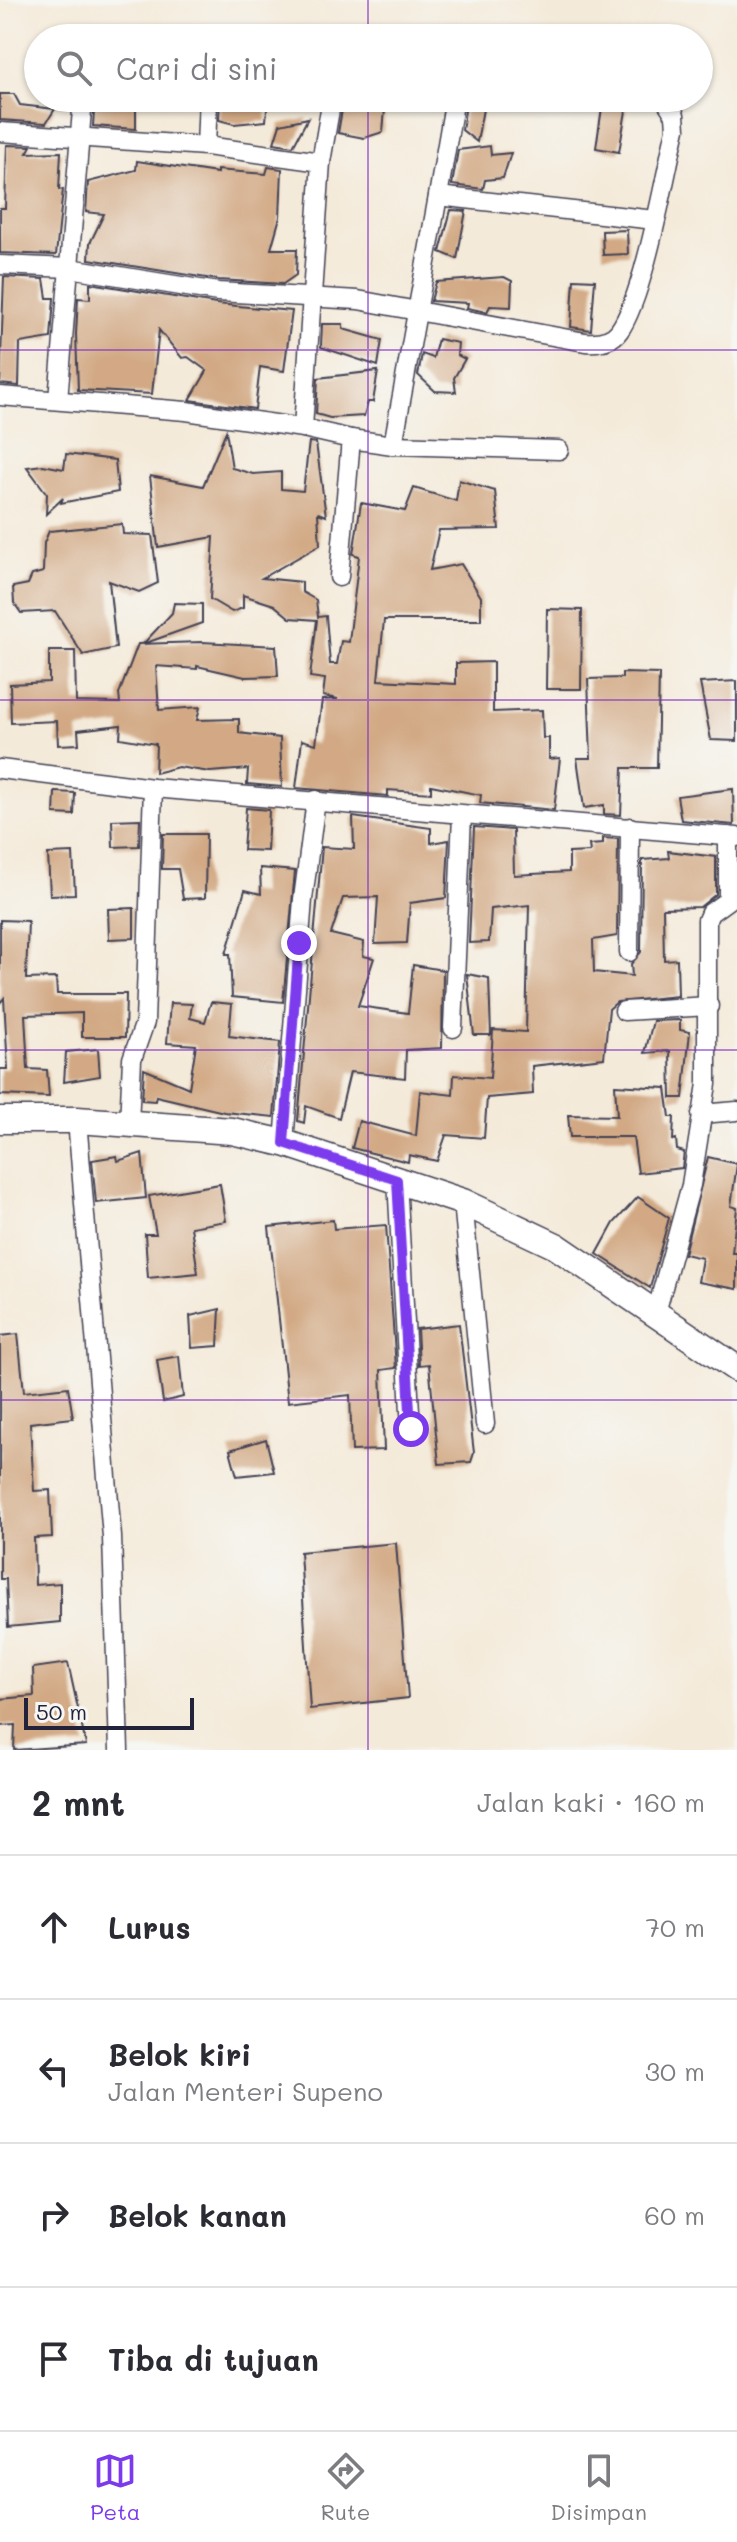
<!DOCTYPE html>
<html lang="id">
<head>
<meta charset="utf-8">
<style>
	body { margin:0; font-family:Mali,sans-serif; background:#f7f7f7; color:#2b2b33 }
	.scale { position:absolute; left:24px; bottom:20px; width:170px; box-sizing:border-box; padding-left:8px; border:4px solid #22223b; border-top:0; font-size:22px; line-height:28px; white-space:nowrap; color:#22223b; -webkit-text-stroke:6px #f6f6f2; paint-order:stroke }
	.stop { position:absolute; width:24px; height:24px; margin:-18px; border:6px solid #7c3aed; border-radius:50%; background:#fff }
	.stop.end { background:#7c3aed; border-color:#fff; box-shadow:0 2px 8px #0008 }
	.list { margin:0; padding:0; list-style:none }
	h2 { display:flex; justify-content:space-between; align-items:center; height:104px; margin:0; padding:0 32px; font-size:34px }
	h2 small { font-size:26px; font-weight:400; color:#7c7c81 }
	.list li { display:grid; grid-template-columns:52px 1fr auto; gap:24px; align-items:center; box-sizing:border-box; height:144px; padding:0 32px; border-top:2px solid #e1e1e2 }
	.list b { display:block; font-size:30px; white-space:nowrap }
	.list p { margin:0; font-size:26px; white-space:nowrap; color:#7c7c81 }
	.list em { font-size:26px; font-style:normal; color:#7c7c81 }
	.icon { flex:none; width:44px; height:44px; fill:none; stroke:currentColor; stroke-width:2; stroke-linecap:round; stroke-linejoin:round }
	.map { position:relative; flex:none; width:737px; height:1750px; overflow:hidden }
	.search { position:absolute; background:#fff; box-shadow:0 2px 6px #0004; left:24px; right:24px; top:24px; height:88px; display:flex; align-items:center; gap:20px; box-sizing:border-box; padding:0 28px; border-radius:44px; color:#7c7c81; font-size:30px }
	.sheet { height:680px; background:#fff }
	nav { display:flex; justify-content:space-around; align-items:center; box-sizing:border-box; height:112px; border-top:2px solid #e1e1e2; background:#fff; font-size:22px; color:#7c7c81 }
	nav a { display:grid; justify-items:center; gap:4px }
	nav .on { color:#7c3aed }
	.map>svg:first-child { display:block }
	.building { fill:#d2a984 }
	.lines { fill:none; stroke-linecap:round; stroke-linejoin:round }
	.minor-casing { stroke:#424053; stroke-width:21 }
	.secondary-casing { stroke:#424053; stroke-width:29 }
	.minor { stroke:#fff; stroke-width:18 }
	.secondary { stroke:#fff; stroke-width:26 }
	.route { stroke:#7c3aed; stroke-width:10 }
	.grid { fill:none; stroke:#7b2cbf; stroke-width:2; stroke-opacity:0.55 }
</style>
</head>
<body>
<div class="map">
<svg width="737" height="1750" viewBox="0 0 737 1750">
	<rect width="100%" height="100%" fill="#f6f6f2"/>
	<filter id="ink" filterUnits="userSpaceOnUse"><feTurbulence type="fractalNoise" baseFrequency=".0125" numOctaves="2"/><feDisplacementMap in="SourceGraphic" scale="16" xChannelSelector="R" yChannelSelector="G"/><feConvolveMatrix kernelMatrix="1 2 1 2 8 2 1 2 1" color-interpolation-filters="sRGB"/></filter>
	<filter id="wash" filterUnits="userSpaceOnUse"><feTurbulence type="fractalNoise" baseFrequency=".006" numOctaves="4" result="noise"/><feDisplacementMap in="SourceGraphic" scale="32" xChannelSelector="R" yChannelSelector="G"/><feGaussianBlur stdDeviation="1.8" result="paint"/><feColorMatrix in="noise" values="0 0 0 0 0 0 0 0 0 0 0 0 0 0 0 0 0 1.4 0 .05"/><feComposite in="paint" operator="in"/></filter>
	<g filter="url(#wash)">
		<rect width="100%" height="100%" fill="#f4ead9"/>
		<g id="blocks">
			<g class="building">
				<path d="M0,94H14L20,105L55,109L46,123L0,120Z"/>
				<path d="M95,98H136V129L93,126Z"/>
				<path d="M220,98H268L266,121L234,124L219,120Z"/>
				<path d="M344,98H386L383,132L364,138L338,133Z"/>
				<path d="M467,98H485L477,142L462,130Z"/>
				<path d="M603,101L627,105L619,152L596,148Z"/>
				<path d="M308,118L293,146L274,143L280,124Z"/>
				<path d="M7,145L31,146L27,153L61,152L59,190L63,189L56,255L0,253V208H5Z"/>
				<path d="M490,146L491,155L511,153L503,178L485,180L483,189L452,185L458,150Z"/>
				<path d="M137,161L217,173V170L266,174L268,167L282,169L280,217L271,249H297L296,275L283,284L219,280L89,259L90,243L104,214L86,212L88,182L136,170Z"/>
				<path d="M451,210L466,211L457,259L440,252Z"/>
				<path d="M627,230L628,254L603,255L602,231Z"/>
				<path d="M4,277L44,279L47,298H54L51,338L20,343L19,386L0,384Z"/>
				<path d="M504,277L512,281L511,307L490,306L487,312L467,308L468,303L431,301L436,282Z"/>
				<path d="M574,279L595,280L591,330L571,327Z"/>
				<path d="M90,283L216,304L292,311L284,371L260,367L255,409L190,400L207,371L188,357L182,358L159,330L152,394L78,390L76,334L78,298L90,299Z"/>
				<path d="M322,324H343V329L382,340L378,366L321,347Z"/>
				<path d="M438,339L458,343L457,355L465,359L454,378L456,392L435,391L418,375L422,354L433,358Z"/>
				<path d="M378,371L373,402H368L364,416L330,418L316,414L318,378Z"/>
				<path d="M226,431L232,468L253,474L281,472V489L303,491L309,442L316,443L326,516L318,513L320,545L262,578L302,582V592L316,600L318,617L326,616L330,664H337L341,641L349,642L359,556L353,554L361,503L405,511L414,488L456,501L459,480L495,491L499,529L439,530L430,570L461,564L481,597V620H384L378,680L456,684V663L493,662V712L542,710L543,738H549V759L560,758L554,810L480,803L481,795L431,785V793L388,790V796L296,788L302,740L316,744L322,700L338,699L323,696L325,679L310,677L317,620L290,618L274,605L243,595V608L232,612L210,599L214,537L158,547L150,476L203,486Z"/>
				<path d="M66,454L115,460L118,492L61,503L63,498L46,514L47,494L27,467L43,465L64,469Z"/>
				<path d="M122,524L123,534L152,535L158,583L139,592L109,581L116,648L83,655L55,611L21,613L14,603L13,587L28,584L32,575L43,572L44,543L49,531Z"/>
				<path d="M174,603L202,604V623L143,644L172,613Z"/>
				<path d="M547,609L582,610L581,689H546Z"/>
				<path d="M202,642L276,646L278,676L245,677L197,666V669L156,666L159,710L200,707L197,720L239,719V733L280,738L282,787L247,784L248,769L210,772L178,767L155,773L156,744L120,738L121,725L78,730L79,744L58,745L57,721L11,723L10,684L49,682V651H75L76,702L120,703L119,694L138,644Z"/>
				<path d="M622,673L659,674L657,768H623L621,815L604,814V805L584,808L577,758H591L588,679L622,678Z"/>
				<path d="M737,681V741L711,740L700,683Z"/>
				<path d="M733,789L734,825L681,820L677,796Z"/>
				<path d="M55,792L75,793L74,815L54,814Z"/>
				<path d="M246,808L269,810L267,851L243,850Z"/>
				<path d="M353,817L431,828V843L449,840L446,898L410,903L407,943L375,944L378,897L343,898L331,934L364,942L363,956L374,958L358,1006L408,1013L413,965L443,970L442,1048L406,1050L405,1078L350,1072L339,1118L306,1106L304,1123L298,1121L322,847L354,849Z"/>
				<path d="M140,819L139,846L113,847L112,820Z"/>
				<path d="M474,827L513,830L514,875L569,872V853L590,852L589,845L603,844V838L618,839L617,936L593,940L594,972L632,976L631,964L641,952L642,860L669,858L668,851L716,857V894L700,907L663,908L664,960L677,959L678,996L617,1002L609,1009L604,1058L532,1066L533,1094L487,1098L484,1138L446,1135L437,1161L409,1155L408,1162L352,1148L359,1121L416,1136L420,1091L453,1095L454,1075L490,1078L493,1030L526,1032L529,905L491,909L489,942L469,943Z"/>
				<path d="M163,834H206L205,898L183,899L178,869H162Z"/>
				<path d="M73,853L75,894L50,895L48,854Z"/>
				<path d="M260,868L295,871L283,1002L232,997L230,954H226L245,890L261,894Z"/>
				<path d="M134,908V938L109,939L108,909Z"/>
				<path d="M0,920L28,921L26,979L56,978L57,994H126L125,1037H82V1013L25,1015L28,1069L47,1070L49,1097L0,1095V1069H8L4,998L0,1003Z"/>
				<path d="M467,974L489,978L491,1035H474Z"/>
				<path d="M211,1002L232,1004L229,1036L280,1042L274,1117L224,1112L156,1096L155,1101L142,1100L144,1069L189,1088L196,1045L167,1043L170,1003L192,1004L190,1018L205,1022Z"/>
				<path d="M680,1020V1030L690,1032L683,1098H671L670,1051L645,1053L653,1021Z"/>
				<path d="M98,1049L100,1076L64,1082L66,1052Z"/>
				<path d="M615,1085L666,1088L670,1117H674L673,1140L676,1139L677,1150L684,1152L682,1168L638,1173L633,1137H570L568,1115L617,1116Z"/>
				<path d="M142,1153L146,1198L96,1203L92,1160L117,1156L118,1161Z"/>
				<path d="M708,1157L737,1164L731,1206L737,1208L732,1253H737V1289L698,1282L702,1258L684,1254Z"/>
				<path d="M220,1184L226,1221L191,1227L198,1273L148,1278L145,1234H156L149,1196Z"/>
				<path d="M638,1197L669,1218L650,1288L597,1254L614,1223Z"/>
				<path d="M333,1220L334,1229L386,1225L396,1368L381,1370L384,1450L352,1451L350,1395L288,1402L269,1227Z"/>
				<path d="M220,1309L218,1346L192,1348L190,1316Z"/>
				<path d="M459,1324L474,1453L471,1462L439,1464L429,1364L419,1365L417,1329Z"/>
				<path d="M18,1334L24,1392L68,1387L73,1418L30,1423L34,1491L50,1490L52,1537L34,1538L35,1585L60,1583V1622L8,1627L6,1579H0V1336Z"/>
				<path d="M179,1356L183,1397L163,1402L157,1360Z"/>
				<path d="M266,1439L274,1472L237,1476L230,1450Z"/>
				<path d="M396,1543L408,1698L310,1709L300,1552Z"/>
				<path d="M68,1663L86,1745L14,1750L15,1725L0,1726V1699L34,1696L33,1668Z"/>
			</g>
		</g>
	</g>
	<g filter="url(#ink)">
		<use href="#blocks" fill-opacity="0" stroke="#424053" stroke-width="2"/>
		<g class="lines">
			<defs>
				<g id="minor">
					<path d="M0,132L206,146L321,162L303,428"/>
					<path d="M206,146L208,98"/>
					<path d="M321,162L332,98"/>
					<path d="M438,196L455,98"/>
					<path d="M0,265L70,268L218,292L358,300L585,342C598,343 611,342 619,331C644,297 665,175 676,129L675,115L664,98"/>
					<path d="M0,396L186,411L303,428L351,439L339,577"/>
					<path d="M58,400L83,98"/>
					<path d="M351,439L393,445L559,450"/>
					<path d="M393,445L438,196L655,220"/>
					<path d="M0,769L153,788L737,837"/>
					<path d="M629,952L630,827"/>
					<path d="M624,1011L709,1006"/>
					<path d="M453,1028L462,815"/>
					<path d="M701,1114L737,1111"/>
					<path d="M77,1120L112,1537L119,1750"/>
					<path d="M129,1124L132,1059L145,1022L153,788"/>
					<path d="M284,1143L303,899L316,800"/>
					<path d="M397,1180L411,1429"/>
					<path d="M463,1202L485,1424"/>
					<path d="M656,1313L691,1185L707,1084V920L710,913L728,900V836"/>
				</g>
				<path id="secondary" d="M0,1120H77L232,1131L284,1143L463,1202L556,1246L737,1369"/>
			</defs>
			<use href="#minor" class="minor-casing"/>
			<use href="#secondary" class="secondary-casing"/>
			<use href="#minor" class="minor"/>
			<use href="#secondary" class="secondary"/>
		</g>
	</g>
	<g class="lines" filter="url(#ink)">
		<path class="route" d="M299,943L284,1143L397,1180L411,1429"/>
	</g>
	<path class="grid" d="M368,0V38M368,98V1750M0,350H737M0,700H737M0,1050H737M0,1400H737"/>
</svg>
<div class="scale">50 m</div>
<div class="stop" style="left:411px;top:1429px"></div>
<div class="stop end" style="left:299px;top:943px"></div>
<div class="search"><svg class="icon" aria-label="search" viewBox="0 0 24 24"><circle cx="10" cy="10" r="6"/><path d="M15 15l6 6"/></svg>Cari di sini</div>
</div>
<section class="sheet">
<h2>2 mnt<small>Jalan kaki · 160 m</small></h2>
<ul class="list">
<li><svg class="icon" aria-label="ahead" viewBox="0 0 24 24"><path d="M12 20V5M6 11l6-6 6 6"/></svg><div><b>Lurus</b></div><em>70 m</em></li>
<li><svg class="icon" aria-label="left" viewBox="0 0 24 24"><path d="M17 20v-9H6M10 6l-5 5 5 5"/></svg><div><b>Belok kiri</b><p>Jalan Menteri Supeno</p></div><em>30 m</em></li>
<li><svg class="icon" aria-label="right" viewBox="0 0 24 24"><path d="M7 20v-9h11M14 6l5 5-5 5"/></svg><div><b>Belok kanan</b></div><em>60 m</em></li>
<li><svg class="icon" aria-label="arrive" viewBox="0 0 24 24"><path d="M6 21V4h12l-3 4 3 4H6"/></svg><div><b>Tiba di tujuan</b></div></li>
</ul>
</section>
<nav>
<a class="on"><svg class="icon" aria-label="map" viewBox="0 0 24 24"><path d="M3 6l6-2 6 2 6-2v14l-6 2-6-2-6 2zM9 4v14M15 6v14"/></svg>Peta</a>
<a><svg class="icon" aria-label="directions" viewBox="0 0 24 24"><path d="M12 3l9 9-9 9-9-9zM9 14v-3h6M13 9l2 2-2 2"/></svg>Rute</a>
<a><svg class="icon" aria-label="saved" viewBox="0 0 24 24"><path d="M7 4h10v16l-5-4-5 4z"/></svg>Disimpan</a>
</nav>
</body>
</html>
